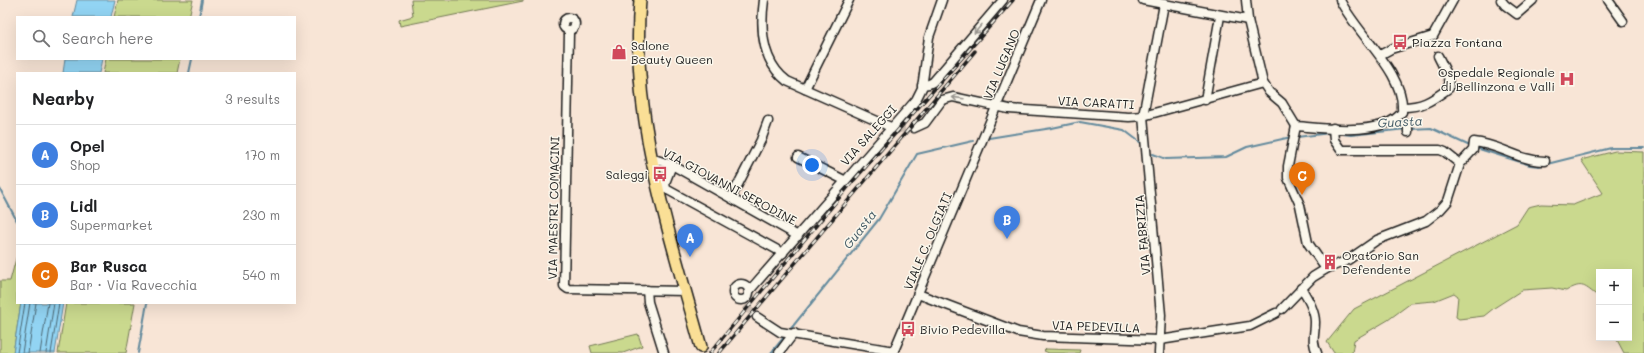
<!DOCTYPE html>
<html lang="en">
<head>
<meta charset="utf-8">
<style>
	body { margin:0; font-family:Mali,sans-serif; background:#f6f6f6; color:#202124 }
	.controls { position:absolute; right:12px; bottom:12px; display:grid; overflow:hidden; border-radius:0px; box-shadow:0 4px 16px #0002 }
	.controls button { width:36px; height:36px; display:grid; place-items:center; padding:0; border:0; border-bottom:1px solid #e0e0e0; background:#fff; color:#202124; font:20px sans-serif }
	.you { position:absolute; left:812px; top:165px; width:14px; height:14px; margin:-10px; border:3px solid #fff; border-radius:50%; background:#1a73e8; box-shadow:0 0 0 6px #1a73e833 }
	.badge { display:grid; place-items:center; width:26px; height:26px; border-radius:50%; background:#d1495b; color:#fff; font-size:13px; font-weight:700 }
	.pin { position:absolute; translate:-50% -33px; filter:drop-shadow(0 1px 2px #0008) }
	.pin::after { content:''; position:absolute; top:21px; width:14px; height:12px; background:inherit; clip-path:polygon(0 0,100% 0,50% 100%) }
	.list { margin:0; padding:0; list-style:none }
	h2 { display:flex; justify-content:space-between; align-items:center; height:52px; margin:0; padding:0 16px; font-size:17px }
	h2 small { font-size:13px; font-weight:400; color:#757577 }
	.list li { display:grid; grid-template-columns:26px 1fr auto; gap:12px; align-items:center; box-sizing:border-box; height:60px; padding:0 16px; border-top:1px solid #e0e0e0 }
	.list b { display:block; font-size:15px; white-space:nowrap }
	.list p { margin:0; font-size:13px; white-space:nowrap; color:#757577 }
	.list em { font-size:13px; font-style:normal; color:#757577 }
	.icon { flex:none; width:22px; height:22px; fill:none; stroke:currentColor; stroke-width:2; stroke-linecap:round; stroke-linejoin:round }
	.map { position:relative; flex:none; width:1644px; height:353px; overflow:hidden }
	.search { position:absolute; background:#fff; box-shadow:0 4px 16px #0002; left:16px; top:16px; width:280px; height:44px; display:flex; align-items:center; gap:10px; box-sizing:border-box; padding:0 14px; border-radius:0px; color:#757577; font-size:15px }
	.panel { position:absolute; background:#fff; box-shadow:0 4px 16px #0002; left:16px; top:72px; width:280px; height:232px; border-radius:0px }
	.map>svg:first-child { display:block }
	.green { fill:#cad98e; stroke:#737a55 }
	.water { fill:#92d4f3; stroke:#638a9d }
	.lines { fill:none; stroke-linecap:round; stroke-linejoin:round }
	.shore { stroke:#4b6672; stroke-width:1 }
	.stream { stroke:#638a9d; stroke-width:2 }
	.minor-tunnel { stroke:#ccbdb1; stroke-width:8; stroke-dasharray:8 4; stroke-linecap:butt }
	.minor-casing { stroke:#1c1c1c; stroke-width:11 }
	.major-casing { stroke:#1c1c1c; stroke-width:14 }
	.minor { stroke:#fbf7ec; stroke-width:8 }
	.major { stroke:#fadf96; stroke-width:11 }
	.rail-casing { stroke:#1c1c1c; stroke-width:3.5 }
	.rail { stroke:#fbf7ec; stroke-width:2; stroke-dasharray:6; stroke-linecap:butt }
	.oneway { stroke:#97948e }
	.labels { text-anchor:middle; dominant-baseline:central; stroke-width:3; stroke-linejoin:round; paint-order:stroke }
	.poi-label { font-size:12px; fill:#1c1c1c; stroke:#fbf7ec; text-anchor:start }
	.street-label { font-size:12px; fill:#1c1c1c; stroke:#fbf7ec }
	.water-label { font-size:13px; font-style:italic; fill:#455c67; stroke:#fbf7ec }
</style>
</head>
<body>
<div class="map">
<svg width="1644" height="353" viewBox="0 0 1644 353">
	<rect width="100%" height="100%" fill="#f8e5d6"/>
	<filter id="ink" filterUnits="userSpaceOnUse"><feTurbulence type="fractalNoise" baseFrequency=".025" numOctaves="2"/><feDisplacementMap in="SourceGraphic" scale="8" xChannelSelector="R" yChannelSelector="G"/><feConvolveMatrix kernelMatrix="1 2 1 2 8 2 1 2 1" color-interpolation-filters="sRGB"/></filter>
	<g filter="url(#ink)">
		<g class="green">
			<path d="M118,0H193L189,17H114Z"/>
			<path d="M411,0H523V1L400,26L399,20L413,16Z"/>
			<path d="M106,59H180L177,73H103Z"/>
			<path d="M1615,151L1644,152V353H1624L1616,338H1629V272H1599V297C1584,286 1583,281 1566,291L1552,288L1522,290L1494,308L1484,316L1459,319L1456,317L1458,296L1454,293L1434,301L1411,303L1388,320L1354,340L1352,353H1334L1327,342L1354,309L1517,224L1528,207L1541,204L1573,205L1603,193L1581,160Z"/>
			<path d="M17,255V303H21L13,353H0V281H10Z"/>
			<path d="M66,303H135L126,353H58Z"/>
			<path d="M638,334L642,346L623,353H592L590,346Z"/>
			<path d="M1046,349L1080,350L1079,353H1049L1044,351Z"/>
		</g>
		<g class="water">
			<path d="M77,0H115L111,17H73Z"/>
			<path d="M65,59H102L99,73H63Z"/>
			<path d="M21,303H63L55,353H13Z"/>
		</g>
		<g class="lines">
			<g class="shore">
				<path d="M17,353L25,303"/>
				<path d="M22,353L30,303"/>
				<path d="M28,353L36,303"/>
				<path d="M40,353L48,303"/>
				<path d="M46,353L54,303"/>
				<path d="M51,353L59,303"/>
			</g>
			<g class="stream">
				<path d="M199,17L202,0"/>
				<path d="M189,73L192,59"/>
				<path d="M1410,129L1431,128L1472,147"/>
				<path d="M1335,133L1351,135L1406,129"/>
				<path d="M1297,137L1330,133"/>
				<path d="M989,138L1052,128L1080,122L1124,130L1141,143"/>
				<path d="M1476,148L1530,165L1539,166L1611,148H1644"/>
				<path d="M1153,154L1166,159L1226,157L1247,147L1291,137"/>
				<path d="M0,189L17,221"/>
				<path d="M789,331L879,219L917,154L973,141"/>
				<path d="M138,353L147,303"/>
				<path d="M771,353L785,336"/>
			</g>
			<g class="minor-tunnel">
				<path d="M897,129L914,128"/>
				<path d="M745,306L757,317"/>
			</g>
			<defs>
				<g id="minor">
					<path d="M764,0C760,29 762,62 787,81L895,129"/>
					<path d="M1143,0L1248,20"/>
					<path d="M1246,0L1248,20L1263,83L1269,92L1282,103L1296,126"/>
					<path d="M1501,0L1505,5L1517,14L1533,0"/>
					<path d="M1608,0L1623,21"/>
					<circle cx="569" cy="24" r="6"/>
					<path d="M569,32L564,286L568,289L686,291"/>
					<path d="M1380,55L1391,49L1433,36L1453,0"/>
					<path d="M922,85L929,84L933,82L1003,0"/>
					<path d="M805,89L849,0"/>
					<path d="M1205,100L1220,16"/>
					<path d="M1402,107C1424,107 1432,100 1449,88L1448,76L1438,56"/>
					<path d="M1406,124L1408,125V132"/>
					<path d="M1296,126C1323,128 1384,137 1402,112C1406,73 1356,34 1340,0"/>
					<path d="M1296,126L1288,166V178L1300,205L1308,243L1326,269"/>
					<path d="M914,128L925,123L942,100L953,97L1009,109L1129,117L1143,116L1263,83"/>
					<path d="M1333,128L1334,140L1341,150H1440L1445,152L1460,164"/>
					<path d="M798,157L844,180"/>
					<path d="M651,158L672,165L798,236"/>
					<path d="M672,165L665,183L666,189L783,253"/>
					<path d="M731,198L761,140L768,121"/>
					<circle cx="741" cy="292" r="8"/>
					<path d="M1301,288C1307,297 1315,311 1315,322C1315,336 1311,339 1317,353"/>
					<path d="M647,290L648,302L664,353"/>
					<path d="M749,291L916,100L922,88L929,37L942,0"/>
					<path d="M918,294L1018,332L1043,336L1160,340L1250,326L1276,313"/>
					<path d="M1282,309L1313,277L1326,269L1348,260L1377,240L1426,221L1440,210L1448,201L1460,164L1473,150L1474,142C1499,144 1519,161 1545,161"/>
					<path d="M757,317L780,332L894,351"/>
					<path d="M779,353L794,333"/>
					<path d="M893,353L1041,0"/>
					<path d="M1159,353L1161,315L1143,116L1164,4"/>
				</g>
				<path id="major" d="M640,0C630,119 670,234 701,347"/>
			</defs>
			<use href="#minor" class="minor-casing"/>
			<use href="#major" class="major-casing"/>
			<use href="#minor" class="minor"/>
			<use href="#major" class="major"/>
			<defs>
				<g id="rail">
					<path d="M710,353L854,180L1013,0"/>
					<path d="M719,353L975,51"/>
				</g>
			</defs>
			<use href="#rail" class="rail-casing"/>
			<use href="#rail" class="rail"/>
		</g>
		<defs><path id="oneway-shaft" d="M-6 0H5M1.5-3L5.5 0L1.5 3" fill="none" stroke-width="1.6" stroke-linecap="round" stroke-linejoin="round"/></defs>
		<g class="oneway">
			<use href="#oneway-shaft" transform="translate(978 29) rotate(131)"/>
			<use href="#oneway-shaft" transform="translate(958 98) rotate(-173)"/>
		</g>
	</g>
	<defs>
		<symbol id="bus-bare" viewBox="-9 -9 18 18"><path d="M-5-6H5V4H4V6H2V4H-2V6H-4V4H-5ZM-3.5-4V0h7V-4ZM-3.5 1.2v1.5H-2V1.2ZM2 1.2v1.5H3.5V1.2Z" fill="#d1495b" stroke="#fbf7ec" stroke-width="2.5" paint-order="stroke"/></symbol>
		<symbol id="shop-bare" viewBox="-9 -9 18 18"><path d="M-5-2.5h2.3a2.7 3.5 0 0 1 5.4 0H5L5.5 6h-11ZM-1.5-2.5h3a1.5 2.3 0 0 0-3 0Z" fill="#d1495b" stroke="#fbf7ec" stroke-width="2.5" paint-order="stroke"/></symbol>
		<symbol id="hospital-bare" viewBox="-9 -9 18 18"><path d="M-5-5h3v3.5h4V-5h3V5h-3V1.5h-4V5h-3Z" fill="#d1495b" stroke="#fbf7ec" stroke-width="2.5" paint-order="stroke"/></symbol>
		<symbol id="building-bare" viewBox="-9 -9 18 18"><path d="M-4-6H4V6H1V3H-1V6H-4ZM-2.5-4.3h1.7v1.8h-1.7ZM.8-4.3h1.7v1.8H.8ZM-2.5-1h1.7V.8h-1.7ZM.8-1h1.7V.8H.8Z" fill="#d1495b" stroke="#fbf7ec" stroke-width="2.5" paint-order="stroke"/></symbol>
	</defs>
	<g fill-rule="evenodd">
		<use href="#bus-bare" x="1389" y="31" width="22" height="22"/>
		<use href="#shop-bare" x="608" y="41" width="22" height="22"/>
		<use href="#hospital-bare" x="1556" y="68" width="22" height="22"/>
		<use href="#bus-bare" x="649" y="163" width="22" height="22"/>
		<use href="#building-bare" x="1319" y="251" width="22" height="22"/>
		<use href="#bus-bare" x="897" y="318" width="22" height="22"/>
	</g>
	<g class="labels">
		<g class="poi-label">
			<text x="1412" y="42">Piazza Fontana</text>
			<text x="631" y="45">Salone<tspan x="631" dy="14">Beauty Queen</tspan></text>
			<text x="1555" y="72" text-anchor="end">Ospedale Regionale<tspan x="1555" dy="14">di Bellinzona e Valli</tspan></text>
			<text x="648" y="174" text-anchor="end">Saleggi</text>
			<text x="1342" y="255">Oratorio San<tspan x="1342" dy="14">Defendente</tspan></text>
			<text x="920" y="329">Bivio Pedevilla</text>
		</g>
		<g class="street-label">
			<text transform="translate(1001 64) rotate(-67)">VIA LUGANO</text>
			<text transform="translate(1096 102) rotate(3)">VIA CARATTI</text>
			<text transform="translate(868 135) rotate(-48)">VIA SALEGGI</text>
			<text transform="translate(730 186) rotate(28)">VIA GIOVANNI SERODINE</text>
			<text transform="translate(553 208) rotate(-89)">VIA MAESTRI COMACINI</text>
			<text transform="translate(1142 235) rotate(-95)">VIA FABRIZIA</text>
			<text transform="translate(927 241) rotate(-67)">VIALE C. OLGIATI</text>
			<text transform="translate(1096 326) rotate(2)">VIA PEDEVILLA</text>
		</g>
		<g class="water-label">
			<text transform="translate(1400 121) rotate(-3)">Guasta</text>
			<text transform="translate(859 229) rotate(-52)">Guasta</text>
		</g>
	</g>
</svg>
<div class="controls">
<button>+</button>
<button>−</button>
</div>
<div class="you"></div>
<div class="pin badge" style="left:690px;top:257px;background:#3f7fe0">A</div>
<div class="pin badge" style="left:1007px;top:239px;background:#3f7fe0">B</div>
<div class="pin badge" style="left:1302px;top:195px;background:#e8710a">C</div>
<div class="search"><svg class="icon" aria-label="search" viewBox="0 0 24 24"><circle cx="10" cy="10" r="6"/><path d="M15 15l6 6"/></svg>Search here</div>
<section class="panel">
<h2>Nearby<small>3 results</small></h2>
<ul class="list">
<li><span class="badge" style="background:#3f7fe0">A</span><div><b>Opel</b><p>Shop</p></div><em>170 m</em></li>
<li><span class="badge" style="background:#3f7fe0">B</span><div><b>Lidl</b><p>Supermarket</p></div><em>230 m</em></li>
<li><span class="badge" style="background:#e8710a">C</span><div><b>Bar Rusca</b><p>Bar · Via Ravecchia</p></div><em>540 m</em></li>
</ul>
</section>
</div>
</body>
</html>
